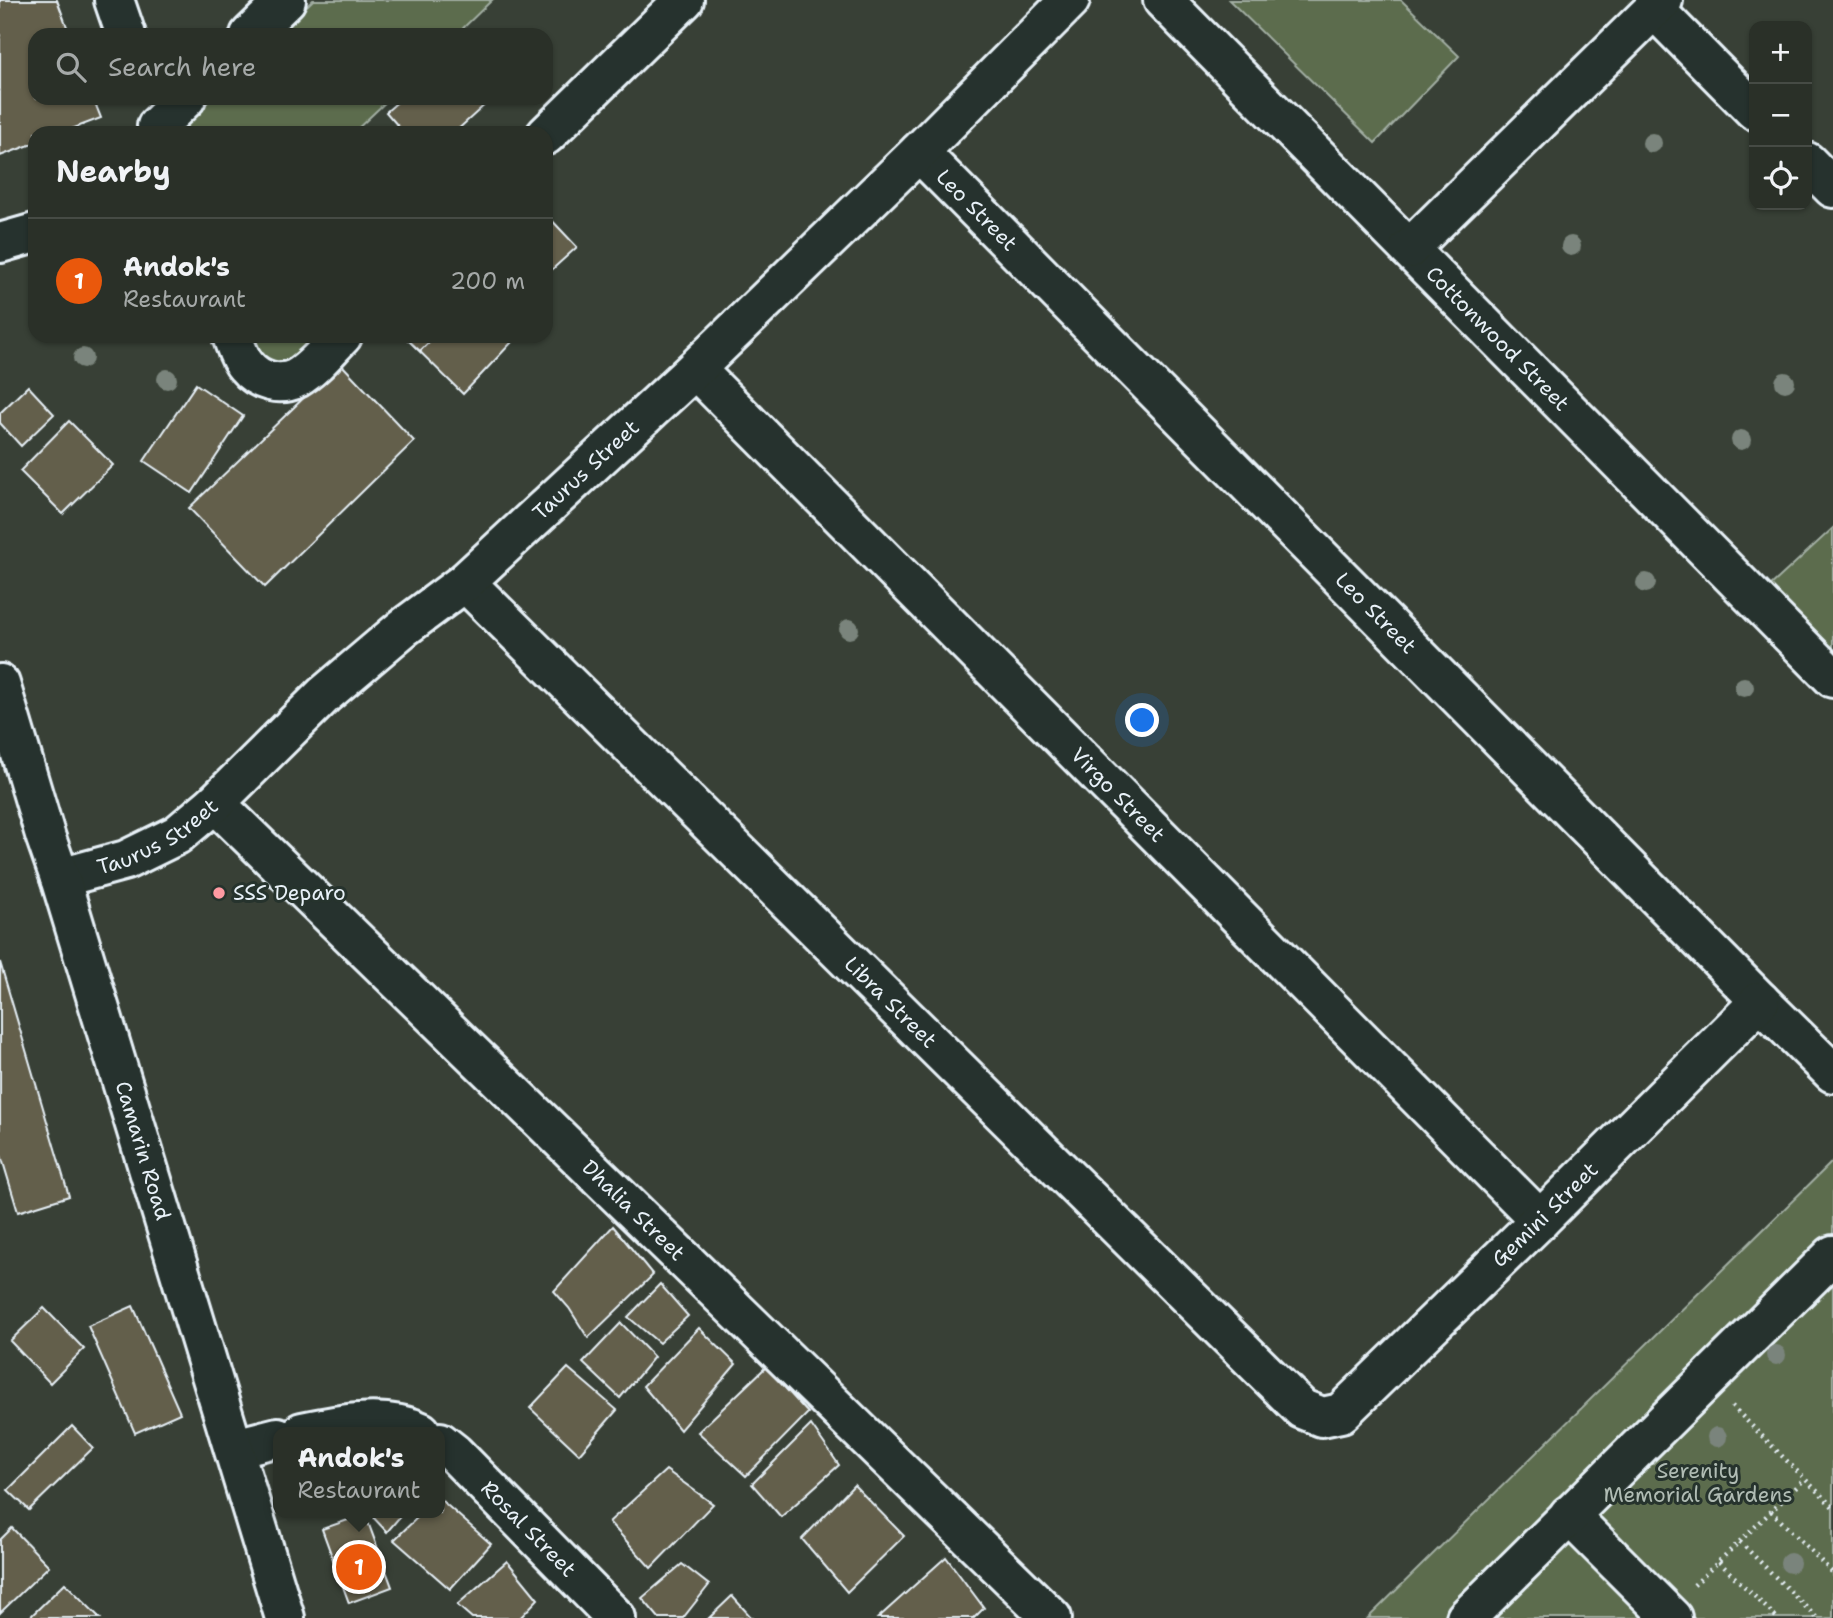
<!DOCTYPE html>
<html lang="en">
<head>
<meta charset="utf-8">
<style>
	body { margin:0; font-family:"Shantell Sans",sans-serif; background:#323830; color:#f1f3f6 }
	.controls { position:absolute; right:21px; top:21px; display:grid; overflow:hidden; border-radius:14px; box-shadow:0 2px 5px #0004 }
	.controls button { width:63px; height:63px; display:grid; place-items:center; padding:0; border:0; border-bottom:2px solid #464b45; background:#2a3028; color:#f1f3f6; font:35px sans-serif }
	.you { position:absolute; left:1143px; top:721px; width:24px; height:24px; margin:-18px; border:5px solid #fff; border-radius:50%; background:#1a73e8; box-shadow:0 0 0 10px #1a73e833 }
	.badge { display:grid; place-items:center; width:46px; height:46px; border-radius:50%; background:#ea580c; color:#fff; font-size:23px; font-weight:700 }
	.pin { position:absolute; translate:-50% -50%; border:4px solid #fff; box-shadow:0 2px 7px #0006 }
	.popup { position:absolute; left:273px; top:1427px; width:172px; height:91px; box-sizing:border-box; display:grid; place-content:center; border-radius:14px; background:#2a3028; filter:drop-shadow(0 2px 5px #0005); font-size:23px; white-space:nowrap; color:#a5a9a8 }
	.popup b { font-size:26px; color:#f1f3f6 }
	.popup::after { content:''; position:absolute; left:50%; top:100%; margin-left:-14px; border:14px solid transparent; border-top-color:#2a3028 }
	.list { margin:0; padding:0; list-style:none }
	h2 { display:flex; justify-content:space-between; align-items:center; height:91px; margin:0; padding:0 28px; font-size:30px }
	h2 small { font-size:23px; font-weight:400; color:#a5a9a8 }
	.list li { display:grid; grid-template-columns:46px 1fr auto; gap:21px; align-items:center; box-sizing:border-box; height:126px; padding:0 28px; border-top:2px solid #464b45 }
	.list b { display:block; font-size:26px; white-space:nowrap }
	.list p { margin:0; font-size:23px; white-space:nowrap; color:#a5a9a8 }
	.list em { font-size:23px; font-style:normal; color:#a5a9a8 }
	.icon { flex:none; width:38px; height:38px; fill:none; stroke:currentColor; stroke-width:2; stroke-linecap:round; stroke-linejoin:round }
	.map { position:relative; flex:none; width:1833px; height:1618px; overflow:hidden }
	.search { position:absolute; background:#2a3028; box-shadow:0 2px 5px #0004; left:28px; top:28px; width:525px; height:77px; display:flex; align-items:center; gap:18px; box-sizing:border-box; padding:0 24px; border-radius:21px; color:#a5a9a8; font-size:26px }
	.panel { position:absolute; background:#2a3028; box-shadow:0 2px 5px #0004; left:28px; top:126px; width:525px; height:217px; border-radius:21px }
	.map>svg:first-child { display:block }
	.green { fill:#5c6c4e; stroke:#a2aea3; stroke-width:2 }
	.building { fill:#635f4c; stroke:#e8f1f8; stroke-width:2 }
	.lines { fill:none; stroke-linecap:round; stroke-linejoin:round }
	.minor-casing { stroke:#e8f1f8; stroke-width:44 }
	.major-casing { stroke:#e8f1f8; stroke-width:44 }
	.path { stroke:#e8f1f8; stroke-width:4.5; stroke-dasharray:2 5; stroke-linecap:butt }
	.minor { stroke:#26332d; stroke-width:38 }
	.major { stroke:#26332d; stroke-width:38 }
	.tree { fill:#7a847b }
	.poi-dot { fill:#ff9aa2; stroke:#26332d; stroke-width:2.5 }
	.labels { text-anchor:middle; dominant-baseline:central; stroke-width:6; stroke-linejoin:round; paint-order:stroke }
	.street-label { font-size:21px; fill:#e8f1f8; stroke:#26332d }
	.poi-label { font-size:21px; fill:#e8f1f8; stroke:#26332d; text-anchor:start }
	.park-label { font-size:21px; fill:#b0bcb4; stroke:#26332d }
</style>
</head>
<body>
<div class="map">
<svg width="1833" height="1618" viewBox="0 0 1833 1618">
	<rect width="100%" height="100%" fill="#384036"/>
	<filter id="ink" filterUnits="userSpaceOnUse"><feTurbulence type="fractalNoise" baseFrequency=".0143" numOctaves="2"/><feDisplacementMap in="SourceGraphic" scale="14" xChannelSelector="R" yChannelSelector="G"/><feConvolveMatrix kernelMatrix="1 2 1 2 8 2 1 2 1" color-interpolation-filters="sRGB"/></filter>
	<g filter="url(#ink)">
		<g class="green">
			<path d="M313,0H492L456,35H277Z"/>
			<path d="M1229,0H1401L1459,56L1375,143Z"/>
			<path d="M212,98H390L353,133H183L181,128Z"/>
			<path d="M250,336H326L291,370L256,354Z"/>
			<path d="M1833,528V649L1769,587Z"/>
			<path d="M1833,1161V1618H1368Z"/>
		</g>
		<g class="building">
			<path d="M0,0H57L70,35H35V98H93L101,118L61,133H35V143L0,156Z"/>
			<path d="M402,98H486L489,101L454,133H404L386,112Z"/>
			<path d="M546,214L577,247L546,275Z"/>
			<path d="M404,336H506L512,342L463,394Z"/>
			<path d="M404,336H435L420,351Z"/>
			<path d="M340,363L414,441L265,587L189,508Z"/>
			<path d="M196,384L243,416L192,493L144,461Z"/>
			<path d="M28,386L54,414L21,446L0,423V413Z"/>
			<path d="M69,421L113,465L63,514L20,471Z"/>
			<path d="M0,962L69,1196L18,1212L0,1152Z"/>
			<path d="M613,1226L653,1275L588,1338L569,1308L554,1291Z"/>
			<path d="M660,1284L688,1316L659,1343L628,1317Z"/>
			<path d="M133,1306L180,1413L135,1433L88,1326Z"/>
			<path d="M44,1308L84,1349L50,1383L10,1341Z"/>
			<path d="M621,1323L654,1357L620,1398L583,1363Z"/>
			<path d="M699,1328L736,1364L680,1430L643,1386Z"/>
			<path d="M766,1367L808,1413L746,1476L698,1432Z"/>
			<path d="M568,1368L617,1410L579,1454L530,1408Z"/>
			<path d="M811,1425L839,1465L781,1517L752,1484Z"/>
			<path d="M72,1426L93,1448L29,1510L8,1490Z"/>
			<path d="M666,1470L713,1504L651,1568L609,1522Z"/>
			<path d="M854,1485L904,1536L847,1592L802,1539Z"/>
			<path d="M440,1499L491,1544L450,1589L394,1540L422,1513H440Z"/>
			<path d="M369,1513H403L387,1532Z"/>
			<path d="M365,1514L392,1587L349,1603L322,1529Z"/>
			<path d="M12,1528L49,1566L0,1613V1540Z"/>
			<path d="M946,1557L984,1608L974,1618H878Z"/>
			<path d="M507,1561L538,1599L520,1618H472L457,1605Z"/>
			<path d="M682,1564L709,1585L683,1618H659L642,1598Z"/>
			<path d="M65,1583L100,1618H29Z"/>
			<path d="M732,1596L752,1618H709Z"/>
		</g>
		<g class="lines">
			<defs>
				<g id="minor">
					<path d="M114,0L126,35"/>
					<path id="s1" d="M1163,0L1833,678"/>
					<path d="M1654,9L1754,110"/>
					<path d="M250,35L286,0"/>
					<path d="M157,126L186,98"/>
					<path d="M546,135L684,0"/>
					<path id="s2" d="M919,152L1760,1001L1833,1073"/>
					<path d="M1807,162L1833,188"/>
					<path d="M0,243L35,233"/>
					<path d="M1409,249L1663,0"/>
					<path d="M232,336C236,346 239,358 246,366C258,381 280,387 297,378C314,368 328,350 342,336"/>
					<path id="s3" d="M695,369L1540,1220"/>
					<path id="s4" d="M465,582L1302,1409L1322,1417L1341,1413L1540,1220L1760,1001"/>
					<path id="s5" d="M215,803L1052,1618"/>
					<path id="s6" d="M60,878L126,860L177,835L215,803L324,695L403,628L465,582L695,369L919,152L1070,0"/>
					<path d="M302,1432C340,1424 385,1415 421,1432"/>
					<path id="s7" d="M440,1442L454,1453L616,1618"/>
					<path d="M235,1448L278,1437"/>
					<path d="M1569,1515L1672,1618"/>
					<path d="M1466,1618L1833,1255"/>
				</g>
				<g id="major">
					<path id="s8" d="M0,684L46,838L60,878L285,1618"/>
				</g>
			</defs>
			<use href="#minor" class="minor-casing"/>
			<use href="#major" class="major-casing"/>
			<g class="path">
				<path d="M1732,1406L1833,1507"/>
				<path d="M1771,1511L1833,1573"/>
				<path d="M1740,1542L1817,1618"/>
				<path d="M1719,1562L1777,1618"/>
				<path d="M1694,1585L1805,1479"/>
			</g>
			<use href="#minor" class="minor"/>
			<use href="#major" class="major"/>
		</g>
		<g class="tree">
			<circle cx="1652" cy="143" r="10"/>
			<circle cx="1571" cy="246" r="10"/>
			<circle cx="83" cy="358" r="10"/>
			<circle cx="167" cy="379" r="10"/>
			<circle cx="1785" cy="382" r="10"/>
			<circle cx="1741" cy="440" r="10"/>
			<circle cx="1646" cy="583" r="10"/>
			<circle cx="849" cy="629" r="10"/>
			<circle cx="1744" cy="687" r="10"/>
			<circle cx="1776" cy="1355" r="10"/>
			<circle cx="1717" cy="1437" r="10"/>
			<circle cx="1790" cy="1563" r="10"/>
		</g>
	</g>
	<circle class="poi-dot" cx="219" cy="893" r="7"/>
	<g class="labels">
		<g class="street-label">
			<text stroke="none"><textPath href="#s2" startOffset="82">Leo Street</textPath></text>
			<text stroke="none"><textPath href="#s1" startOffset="476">Cottonwood Street</textPath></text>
			<text stroke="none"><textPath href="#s6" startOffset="674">Taurus Street</textPath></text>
			<text stroke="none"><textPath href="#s2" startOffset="649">Leo Street</textPath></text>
			<text stroke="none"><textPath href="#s3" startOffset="600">Virgo Street</textPath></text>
			<text stroke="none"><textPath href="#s6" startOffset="107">Taurus Street</textPath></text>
			<text stroke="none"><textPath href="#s4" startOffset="598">Libra Street</textPath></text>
			<text stroke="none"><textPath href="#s8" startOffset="488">Camarin Road</textPath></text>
			<text stroke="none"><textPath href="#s5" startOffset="584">Dhalia Street</textPath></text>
			<text stroke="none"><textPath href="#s4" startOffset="1502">Gemini Street</textPath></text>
			<text stroke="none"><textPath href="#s7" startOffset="124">Rosal Street</textPath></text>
		</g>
		<g class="poi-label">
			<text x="233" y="893">SSS Deparo</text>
		</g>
		<g class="park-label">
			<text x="1698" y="1471">Serenity<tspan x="1698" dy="24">Memorial Gardens</tspan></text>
		</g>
	</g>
</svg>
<div class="controls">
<button>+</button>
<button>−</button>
<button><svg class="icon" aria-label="locate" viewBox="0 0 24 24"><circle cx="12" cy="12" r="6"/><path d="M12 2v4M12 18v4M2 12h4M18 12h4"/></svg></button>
</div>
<div class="you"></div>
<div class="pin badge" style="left:359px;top:1567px">1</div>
<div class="popup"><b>Andok's</b>Restaurant</div>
<div class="search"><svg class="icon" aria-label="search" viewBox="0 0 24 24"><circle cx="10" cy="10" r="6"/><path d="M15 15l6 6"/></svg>Search here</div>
<section class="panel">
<h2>Nearby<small></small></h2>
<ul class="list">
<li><span class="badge">1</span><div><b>Andok's</b><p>Restaurant</p></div><em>200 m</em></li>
</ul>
</section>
</div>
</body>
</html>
